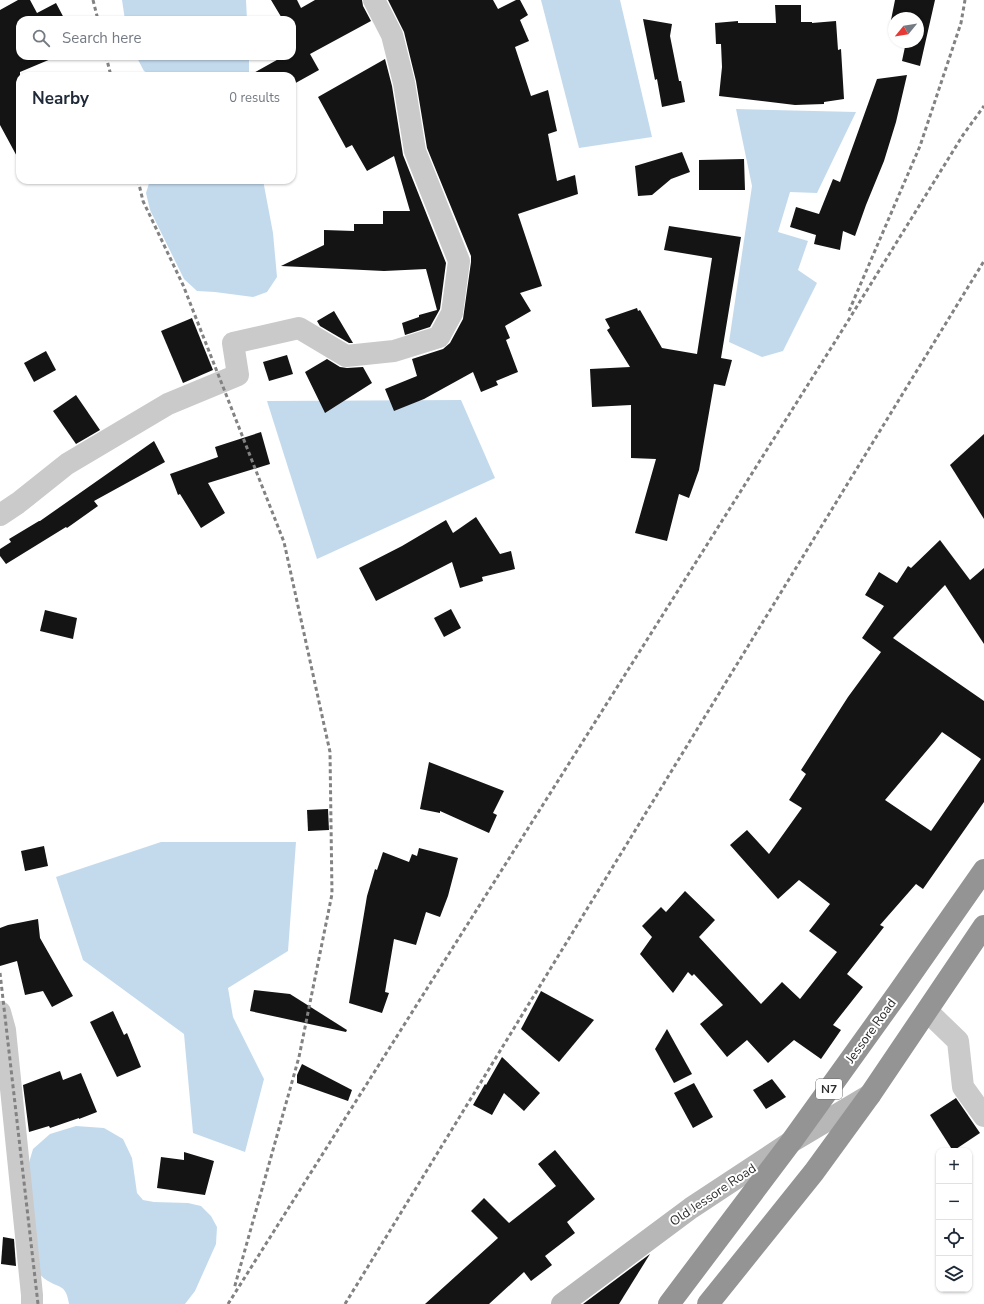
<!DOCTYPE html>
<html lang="en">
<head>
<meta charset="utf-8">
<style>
	body { margin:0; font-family:"Nunito Sans",sans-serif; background:#f6f6f7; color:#1f2937 }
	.controls { position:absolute; right:12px; bottom:12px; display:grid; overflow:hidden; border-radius:8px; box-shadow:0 1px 3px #0004 }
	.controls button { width:36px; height:36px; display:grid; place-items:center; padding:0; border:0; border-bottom:1px solid #e0e1e3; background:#fff; color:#1f2937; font:20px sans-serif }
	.compass { position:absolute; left:888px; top:12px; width:36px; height:36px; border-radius:50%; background:#fff; box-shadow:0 1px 3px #0004; rotate:240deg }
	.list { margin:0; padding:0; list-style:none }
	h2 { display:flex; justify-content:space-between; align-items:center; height:52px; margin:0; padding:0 16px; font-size:17px }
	h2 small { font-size:13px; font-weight:400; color:#747a83 }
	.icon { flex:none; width:22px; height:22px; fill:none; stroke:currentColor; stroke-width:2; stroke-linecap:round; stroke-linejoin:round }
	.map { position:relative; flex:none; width:984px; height:1304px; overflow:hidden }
	.search { position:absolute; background:#fff; box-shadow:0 1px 3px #0004; left:16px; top:16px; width:280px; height:44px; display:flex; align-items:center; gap:10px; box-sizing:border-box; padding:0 14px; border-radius:12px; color:#747a83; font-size:15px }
	.panel { position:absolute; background:#fff; box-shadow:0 1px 3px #0004; left:16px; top:72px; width:280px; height:112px; border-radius:12px }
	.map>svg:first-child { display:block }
	.water { fill:#c3daed }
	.building { fill:#141414; fill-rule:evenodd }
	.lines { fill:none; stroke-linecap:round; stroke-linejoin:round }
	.street { stroke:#cacaca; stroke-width:22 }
	.secondary { stroke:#b7b7b7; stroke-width:22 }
	.highway { stroke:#949494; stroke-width:22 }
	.rail { stroke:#828282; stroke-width:3; stroke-dasharray:4 3; stroke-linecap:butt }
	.labels { text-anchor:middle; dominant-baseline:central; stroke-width:4; stroke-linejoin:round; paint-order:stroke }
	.shield { fill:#fff; stroke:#6c6c6c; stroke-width:1 }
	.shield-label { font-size:12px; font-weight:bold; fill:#2d2d2d }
	.street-label { font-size:13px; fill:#2d2d2d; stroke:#fff }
</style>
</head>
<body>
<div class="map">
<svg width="984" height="1304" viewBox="0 0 984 1304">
	<rect width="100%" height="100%" fill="#fff"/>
	<g class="water">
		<path d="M122,0H246L247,20H125Z"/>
		<path d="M541,0H620L652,137L579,148Z"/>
		<path d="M136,56H249V76H152L144,71Z"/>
		<path d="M736,109L856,112L817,193L790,192L778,232L808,241L798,270L817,283L783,351L762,357L729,342L752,186Z"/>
		<path d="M150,180H263L273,233L277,277L267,292L253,297L215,292L197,291L184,279L150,210L146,193Z"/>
		<path d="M461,400L495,478L317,559L267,401Z"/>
		<path d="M161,842H296L288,951L228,988L233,1017L264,1079L245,1152L193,1133L184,1034L83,960L56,877Z"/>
		<path d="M76,1126L104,1128L123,1139L132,1158L137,1193L143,1200L154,1202L188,1203L201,1206L211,1216L217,1227L216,1244L195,1291L185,1304H69C66,1283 59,1289 45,1279C43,1278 40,1274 38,1272L28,1166L33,1149L50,1134Z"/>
	</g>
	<g class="building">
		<path d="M18,0H30L37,13L56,3L65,20H20V56H58L20,72V162L0,125V10Z"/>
		<path d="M271,0H297L301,8L315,0H362L363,6L371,21L310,54L319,70L292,85V76H248L284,56H292V20H283Z"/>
		<path d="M388,0H493L498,9L516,0H520L528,15L520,20L529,41L515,47L531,96L548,90L557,131L548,134L557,181L575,175L578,194L518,214L542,286L520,293L531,311L505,326L510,338L506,340L518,372L496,381L498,385L481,392L473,372L424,399L394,411L385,389L417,376L412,359L443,349L450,343L463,319L471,262V256L427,148L416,81L404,32Z"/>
		<path d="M895,0H935L920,66L902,61L906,42H918V18H894V21L891,20Z"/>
		<path d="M775,5H801V22H812V23L836,21L838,50L841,49L844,99L824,102V104L795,105L719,96L722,67L721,44H716L715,23L738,21V23H776Z"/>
		<path d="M643,19L672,24L670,36L679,81H681L685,102L662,107L657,79L655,80Z"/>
		<path d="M385,59L392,86L403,155L446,263L440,309L430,327L405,335L402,323L419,317V315L437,310L426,269L384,271L281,266L324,245V230L354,231V224H383V211H410L394,156L367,171L352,145L346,148L318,97Z"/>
		<path d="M907,75L896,122L884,161L866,205L855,236L843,231L840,250L814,244L816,235L790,227L796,207L819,214L833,179L840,182L877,79Z"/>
		<path d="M682,152L690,172L671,179L652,195L638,196L635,166Z"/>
		<path d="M744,159L745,190H699V160Z"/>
		<path d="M669,226L741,237L721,358L732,360L725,386L714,384L699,470L689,498L679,494L667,541L635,533L656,459L631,458V405L592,407L590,369L630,367L607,330L610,328L605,319L637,308L638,311L640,310L662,348L697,354L712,258L664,250Z"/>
		<path d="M334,311L353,343H349L320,326L317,321Z"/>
		<path d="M192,318L213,370L183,383L161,331Z"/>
		<path d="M46,351L56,370L34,382L24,363Z"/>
		<path d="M287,355L293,374L269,381L263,362Z"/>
		<path d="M327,359L340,367L347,368L363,367L372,383L325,413L305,372Z"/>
		<path d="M76,395L100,430L76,444L53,411Z"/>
		<path d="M261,432L270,464L208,483L225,513L201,528L180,494L178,495L170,474L218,457L215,447Z"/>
		<path d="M984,434V519L950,465Z"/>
		<path d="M154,441L165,462L94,501L98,506L67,528L66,527L6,564L0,556V549L11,542L9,539L39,521H40Z"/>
		<path d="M476,517L500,554L511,551L515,569L482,577L483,581L460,588L452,562L376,601L359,568L402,546L446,520L453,533Z"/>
		<path d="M940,540L970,580L984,568V644L945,585L893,638L984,701V802L923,889L916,884L880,925L884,927L847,974L863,987L833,1025L841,1030L821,1059L794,1040L768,1063L747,1040L727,1057L700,1024L723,1005L694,974L692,976L688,972L673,993L640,954L652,937L642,926L661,907L666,912L685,891L715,920L699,937L761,1004L782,982L800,999L837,952L809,931L830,904L799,880L778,899L730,845L747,830L769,854L802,808L789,800L806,774L801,770L848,697L881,652L862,638L884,606L865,595L879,572L897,583L908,566L911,568ZM942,732L981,759L931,831L885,800L935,741Z"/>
		<path d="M451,609L461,628L444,637L434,618Z"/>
		<path d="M45,610L77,618L73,639L40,631Z"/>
		<path d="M429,762L504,791L493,813L497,815L489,833L440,811V813L420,809Z"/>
		<path d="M328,809L329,830L308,831L307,810Z"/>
		<path d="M44,846L48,866L25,871L21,851Z"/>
		<path d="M419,848L458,858L448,896L440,917L426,912L416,945L394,939L385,992L389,993L382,1013L349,1003L367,896L375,869L377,870L383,852L409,862L412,854L417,856Z"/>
		<path d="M38,919L40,938L73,996L52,1007L43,991L25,995L17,961L0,966V928L8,925Z"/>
		<path d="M254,990L290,994L347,1030L346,1032L250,1011Z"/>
		<path d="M541,991L594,1020L559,1062L521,1029Z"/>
		<path d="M113,1011L124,1035L127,1033L141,1067L117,1077L90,1022Z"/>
		<path d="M667,1029L692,1074L674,1083L655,1049Z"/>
		<path d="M502,1057L540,1093L524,1111L504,1093L492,1115L473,1105L485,1084L486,1085Z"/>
		<path d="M302,1064L352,1090L348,1101L297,1083V1075Z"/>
		<path d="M60,1071L63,1080L81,1073L97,1112L79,1119V1118L50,1128L49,1126L29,1132L23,1085Z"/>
		<path d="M772,1079L786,1097L766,1109L753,1090Z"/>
		<path d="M694,1083L713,1117L693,1128L674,1093Z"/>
		<path d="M956,1098L980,1133L953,1151L930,1115Z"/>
		<path d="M555,1150L595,1199L567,1222L575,1233L545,1256L552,1265L531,1281L524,1272L489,1304H425L498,1238L471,1211L484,1198L509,1223L556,1186L538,1164Z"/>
		<path d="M184,1152L214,1161L205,1195L157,1188L161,1157L184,1160Z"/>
		<path d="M3,1237L14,1239L16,1266L1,1264Z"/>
		<path d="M650,1254L619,1304H583Z"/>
	</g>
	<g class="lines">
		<g class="street">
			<path d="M0,515L18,503L67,464L168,404L238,375L233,343L299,328L346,356L394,351L439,337L452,313L459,261L415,151L404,83L392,35L374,0"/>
			<path d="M927,1011L958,1041L963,1087L984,1116"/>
			<path d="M0,1012L5,1030L32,1295V1304"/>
		</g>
		<path class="secondary" d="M562,1304L691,1208L791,1142L870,1095"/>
		<g class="highway">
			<path d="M669,1304L791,1142L898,993L984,870"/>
			<path d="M708,1304L814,1172L870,1095L984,926"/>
		</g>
		<g class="rail">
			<path d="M93,0L98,20"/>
			<path d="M106,56L111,76"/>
			<path d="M138,180L143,201L183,285L284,542L330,752L332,894L299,1057L234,1289"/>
			<path d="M849,311L920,146L961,23L965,0"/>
			<path d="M0,973L38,1304"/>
			<path d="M228,1304L838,337L963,135L984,106"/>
			<path d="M345,1304L984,261"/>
		</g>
	</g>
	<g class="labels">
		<rect class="shield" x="816" y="1079" width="26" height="20" rx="3"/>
		<g class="shield-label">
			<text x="829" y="1089">N7</text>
		</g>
		<g class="street-label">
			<text transform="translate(871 1031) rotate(-54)">Jessore Road</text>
			<text transform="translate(713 1195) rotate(-34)">Old Jessore Road</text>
		</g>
	</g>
</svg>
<div class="controls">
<button>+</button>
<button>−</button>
<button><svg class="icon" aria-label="locate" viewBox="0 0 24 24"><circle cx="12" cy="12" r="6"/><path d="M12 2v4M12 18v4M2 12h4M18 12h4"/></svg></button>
<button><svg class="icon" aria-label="layers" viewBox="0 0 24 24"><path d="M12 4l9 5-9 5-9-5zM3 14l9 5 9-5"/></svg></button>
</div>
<svg class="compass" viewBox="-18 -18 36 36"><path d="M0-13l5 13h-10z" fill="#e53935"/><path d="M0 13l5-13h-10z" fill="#747a83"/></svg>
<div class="search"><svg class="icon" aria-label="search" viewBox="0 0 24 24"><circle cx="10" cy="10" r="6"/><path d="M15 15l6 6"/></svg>Search here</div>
<section class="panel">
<h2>Nearby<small>0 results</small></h2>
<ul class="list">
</ul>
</section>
</div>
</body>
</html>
